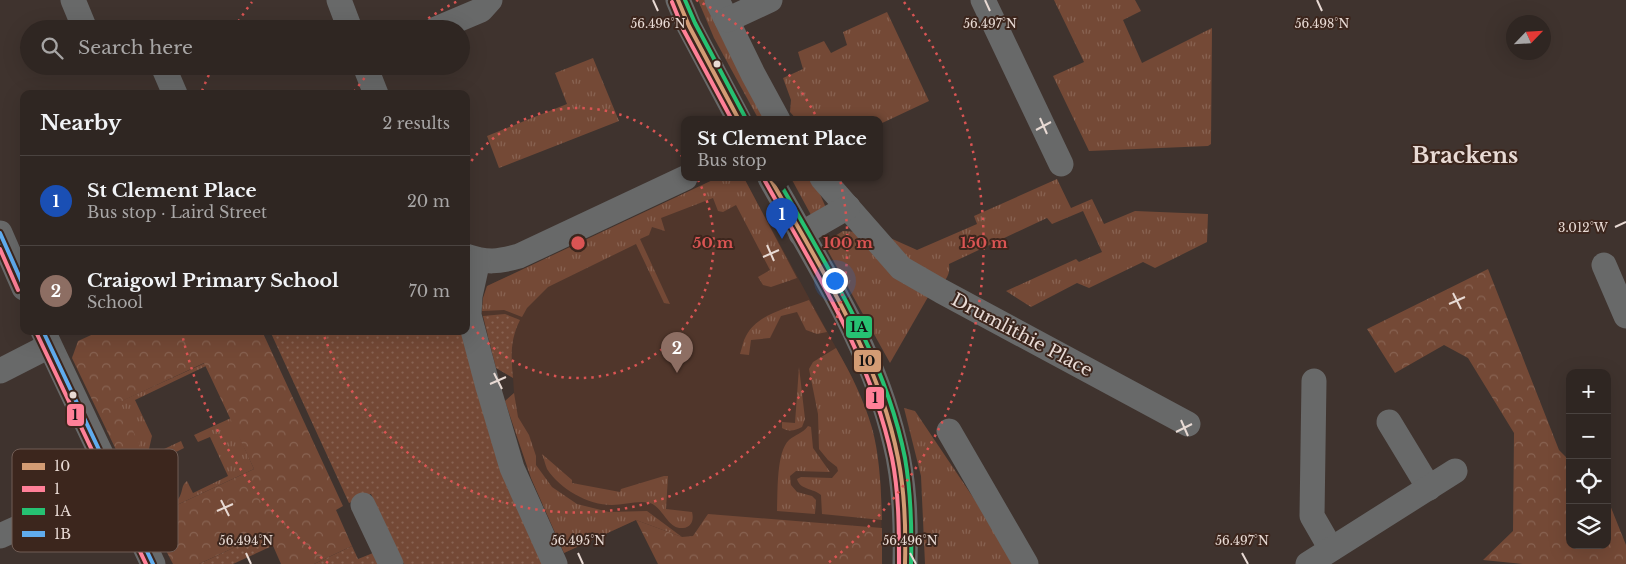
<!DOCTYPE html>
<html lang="en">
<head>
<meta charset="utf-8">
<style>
	body { margin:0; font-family:"Libre Baskerville",serif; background:#3b322f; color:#f1f3f6 }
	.controls { position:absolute; right:15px; bottom:15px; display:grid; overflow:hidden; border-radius:10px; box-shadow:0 5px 20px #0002 }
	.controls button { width:45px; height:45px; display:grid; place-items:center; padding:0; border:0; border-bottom:1px solid #4a4340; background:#2f2622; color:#f1f3f6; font:25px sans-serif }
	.compass { position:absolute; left:1506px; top:15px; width:45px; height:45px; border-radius:50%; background:#2f2622; box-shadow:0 5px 20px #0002; rotate:65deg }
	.you { position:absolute; left:834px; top:280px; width:18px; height:18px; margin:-12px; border:4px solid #fff; border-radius:50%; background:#1a73e8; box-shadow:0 0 0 8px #1a73e833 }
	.badge { display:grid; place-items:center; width:32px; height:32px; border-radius:50%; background:#ada09a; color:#fff; font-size:16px; font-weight:700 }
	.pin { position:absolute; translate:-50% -41px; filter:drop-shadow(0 1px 2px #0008) }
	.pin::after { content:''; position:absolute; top:26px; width:18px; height:15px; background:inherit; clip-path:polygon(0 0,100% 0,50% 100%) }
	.popup { position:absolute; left:681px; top:116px; width:202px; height:65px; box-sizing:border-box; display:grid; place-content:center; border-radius:10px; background:#2f2622; filter:drop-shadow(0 1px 4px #0005); font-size:16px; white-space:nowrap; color:#a7a5a5 }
	.popup b { font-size:19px; color:#f1f3f6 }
	.popup::after { content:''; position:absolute; left:50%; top:100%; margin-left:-10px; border:10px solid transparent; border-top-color:#2f2622 }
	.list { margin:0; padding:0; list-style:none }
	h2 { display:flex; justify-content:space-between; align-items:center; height:65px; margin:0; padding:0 20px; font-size:21px }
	h2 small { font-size:16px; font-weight:400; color:#a7a5a5 }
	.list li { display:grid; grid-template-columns:32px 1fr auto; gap:15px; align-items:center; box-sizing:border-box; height:90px; padding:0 20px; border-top:1px solid #4a4340 }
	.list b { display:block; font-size:19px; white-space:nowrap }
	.list p { margin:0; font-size:16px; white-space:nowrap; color:#a7a5a5 }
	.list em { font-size:16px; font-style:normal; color:#a7a5a5 }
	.icon { flex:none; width:28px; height:28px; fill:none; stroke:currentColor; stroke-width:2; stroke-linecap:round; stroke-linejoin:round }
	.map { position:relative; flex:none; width:1626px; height:564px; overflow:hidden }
	.search { position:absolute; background:#2f2622; box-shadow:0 5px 20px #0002; left:20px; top:20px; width:450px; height:55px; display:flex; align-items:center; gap:12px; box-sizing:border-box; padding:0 18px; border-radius:28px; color:#a7a5a5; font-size:19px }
	.panel { position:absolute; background:#2f2622; box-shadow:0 5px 20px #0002; left:20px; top:90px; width:450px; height:245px; border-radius:10px }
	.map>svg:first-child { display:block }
	.built { fill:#50362b }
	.grass { fill:url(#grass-tufts) }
	.park { fill:url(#park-crowns) }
	.garden { fill:url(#garden-dots) }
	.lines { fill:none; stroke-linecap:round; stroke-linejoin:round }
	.minor { stroke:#686969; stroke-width:25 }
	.bus-1-casing { stroke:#3c261d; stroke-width:8 }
	.bus-2-casing { stroke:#3c261d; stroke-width:8 }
	.bus-3-casing { stroke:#3c261d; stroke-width:8 }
	.bus-4-casing { stroke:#3c261d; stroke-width:8 }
	.bus-1 { stroke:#d39c74; stroke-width:4 }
	.bus-2 { stroke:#ff8098; stroke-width:4 }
	.bus-3 { stroke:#26c172; stroke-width:4 }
	.bus-4 { stroke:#60acee; stroke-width:4 }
	.ticks { fill:none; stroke:#e8dad4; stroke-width:2 }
	.ring { fill:none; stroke:#da5453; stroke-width:2.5; stroke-dasharray:2.5 5 }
	.bus-dot { fill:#e8dad4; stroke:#3c261d; stroke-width:2 }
	.labels { text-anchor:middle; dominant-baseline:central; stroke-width:4; stroke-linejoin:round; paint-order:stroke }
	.street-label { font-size:18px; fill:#e8dad4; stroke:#3c261d }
	.district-label { font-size:22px; font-weight:bold; fill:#e8dad4; stroke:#3c261d }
	.key { fill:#3c261d; stroke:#705c54; stroke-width:1 }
	.key-label { font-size:14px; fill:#e8dad4 }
	.ticks-label { font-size:12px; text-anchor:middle; fill:#e8dad4; stroke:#3c261d; stroke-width:4; stroke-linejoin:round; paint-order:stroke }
	.centre { fill:#da5453; stroke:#3c261d; stroke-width:2.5 }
	.ring-label { font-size:15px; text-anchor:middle; font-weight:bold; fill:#da5453; stroke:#3c261d; stroke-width:4; stroke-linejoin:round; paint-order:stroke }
	.line-badge { stroke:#3c261d; stroke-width:2 }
	.pale-badge-label { font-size:14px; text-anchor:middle; font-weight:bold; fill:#111 }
</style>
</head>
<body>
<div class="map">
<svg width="1626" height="564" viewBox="0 0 1626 564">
	<defs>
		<pattern id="grass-tufts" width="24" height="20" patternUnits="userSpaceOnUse" patternTransform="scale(1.25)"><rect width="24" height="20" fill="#744936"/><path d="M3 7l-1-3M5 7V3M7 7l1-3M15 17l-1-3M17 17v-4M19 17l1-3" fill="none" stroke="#886352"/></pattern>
		<pattern id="park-crowns" width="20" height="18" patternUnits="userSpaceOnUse" patternTransform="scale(1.25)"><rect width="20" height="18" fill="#744936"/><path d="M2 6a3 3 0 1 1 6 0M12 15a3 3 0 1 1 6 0" fill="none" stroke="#886352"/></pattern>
		<pattern id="garden-dots" width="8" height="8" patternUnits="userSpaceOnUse" patternTransform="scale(1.25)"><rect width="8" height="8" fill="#744936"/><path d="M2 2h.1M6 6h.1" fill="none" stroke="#886352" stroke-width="1.8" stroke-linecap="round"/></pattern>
	</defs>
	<rect width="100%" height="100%" fill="#3f332e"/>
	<path class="built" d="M717,178H744L853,379L872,429L881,486L882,564H658L636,520L564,553L531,478L505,401L514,393L513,378L496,368L482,313L483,298L487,286Z"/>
	<g class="grass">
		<path d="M698,0H709L771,120H759L714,38Z"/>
		<path d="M1054,0H1135L1141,11L1123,20L1142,63L1212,28L1211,144L1208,146L1089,151L1053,76L1084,62Z"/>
		<path d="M887,12L929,101L880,124V120H797L790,112L791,100L783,78L803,69L798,52L824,41L831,53L847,45L843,32Z"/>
		<path d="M593,58L619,121L499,168L487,136L567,104L555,73Z"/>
		<path d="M717,178H744L797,278L771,287L763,285L758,277L770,270L736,205L723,212L718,211L713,198L661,218L665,231L652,227L649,235L640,239L670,304L664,303L636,244L548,287L527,308L522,317L504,310L482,311L483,298L487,286Z"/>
		<path d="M791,178H808L820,194L826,208L811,215Z"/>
		<path d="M1057,179L1071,208L1092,199L1104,224L1135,211L1208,214L1207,242L1155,268L1143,262L1089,288L1077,283L1031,307L1006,291L1076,259L1079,262L1102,252L1083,211L1052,224L1047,218L949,264C950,273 948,276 943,284L907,263L888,237L917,250L977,224L974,216Z"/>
		<path d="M843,231L857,232L928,297L890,363L828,251L830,239Z"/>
		<path d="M809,300L827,332L817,334L806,330L797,312L781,316L770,338L751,340L749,355L740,354C742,348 743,341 746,336C757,314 788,308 809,300Z"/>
		<path d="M836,348C851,374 864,400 872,428C880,457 881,490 882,520L822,514L821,495C813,488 800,490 797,479L801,477L832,478L838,471L837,467L828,460L819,449L818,414L809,369L813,362Z"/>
		<path d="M205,363L206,366L135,400L152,436L149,449L142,452L119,402Z"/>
		<path d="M799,367L805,419L802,427C794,431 790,432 782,428V422L795,423Z"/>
		<path d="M514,393L518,417L529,435L536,456V465L552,487L577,504L609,512L647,511L682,537L636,520L564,553L531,478L505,401Z"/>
		<path d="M904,408L915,411L1018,564H925L921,476Z"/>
		<path d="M231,418L254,469L149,518L148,515C157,510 176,506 180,496C183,490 181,486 187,481L193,493L228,476L210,437L198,442L194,435Z"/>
		<path d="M808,426L811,427L813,448L830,472L796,471L790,476L791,485L797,492L812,496L816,500L815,514L777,511C778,493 776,452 789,440C796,434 802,434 808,426Z"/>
		<path d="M181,441L184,448L156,462L167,486L165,490L161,492L145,458Z"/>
		<path d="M542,454L572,480V483L620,492L621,489L664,476H668L666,509L692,512C694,519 692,527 683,528C668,530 663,507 650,503C639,500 624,505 612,505C588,505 560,489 547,469C545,464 544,459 542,454Z"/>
	</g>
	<g class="park">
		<path d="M1488,269L1559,450L1570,461V545H1607V502L1610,505L1626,545V564H1523L1483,560L1513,531L1514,433L1468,358L1444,345L1395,373L1367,329Z"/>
		<path d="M100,331H262L343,506L336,510L352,546L314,564H281L267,532L199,564H173L149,518L254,469L204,363L120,402L161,492L141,502L72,358L78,341Z"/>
		<path d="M708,514L882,528V564H658L636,520L682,537L693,536Z"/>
	</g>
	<g class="garden">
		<path d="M505,314L520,320C510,340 511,356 513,378L496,368L483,316Z"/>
		<path d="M270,331H461L543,564H404L371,494L349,503Z"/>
		<path d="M267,532L272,546L233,564H199Z"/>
		<path d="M352,546L358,559L373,553L378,564H314Z"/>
	</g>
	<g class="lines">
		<g class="minor">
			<path d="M73,0L85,29"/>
			<path d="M339,0L350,29"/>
			<path d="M678,0L689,26L739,120"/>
			<path d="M717,0L753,74L778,120"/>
			<path d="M983,0L1061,164"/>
			<path d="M727,20L770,0"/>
			<path d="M436,29L481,10L490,0"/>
			<path d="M163,66L175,94"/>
			<path d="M365,66L376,94"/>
			<path d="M770,178C817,263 873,347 895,443C905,482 906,523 905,564"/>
			<path d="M822,178L901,268L941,291L1188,424"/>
			<path d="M0,233L24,288"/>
			<path d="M801,234L848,207"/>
			<path d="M466,256C487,263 498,262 519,256L685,178"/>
			<path d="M478,260L470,296L469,315L488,387L512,468L555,564"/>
			<path d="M1604,265L1626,316"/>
			<path d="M43,331L153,564"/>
			<path d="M0,371L49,346"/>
			<path d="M1314,381L1312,516L1331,549"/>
			<path d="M1389,422L1429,488"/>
			<path d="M949,431L1026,564"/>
			<path d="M363,505L391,564"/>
			<path d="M0,536L115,484"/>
			<path d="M1308,564L1455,471"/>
		</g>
		<defs>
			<g id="bus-1">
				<path d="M678,0L689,26L739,120"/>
				<path d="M770,178C820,267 878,356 898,458C905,493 906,528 905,564"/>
			</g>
			<g id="bus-2">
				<path d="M672,2L683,29L732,120"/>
				<path d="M765,181C814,269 871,357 892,458C899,493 899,529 899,564"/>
				<path d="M0,249L18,290"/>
				<path d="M37,334L146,564"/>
			</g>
			<g id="bus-3">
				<path d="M685,0L695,23L745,117"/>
				<path d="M777,178C827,267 885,356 905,458C911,493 912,528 911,564"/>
			</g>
			<g id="bus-4">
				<path d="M0,233L24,287"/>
				<path d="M43,331L153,564"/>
			</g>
		</defs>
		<use href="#bus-1" class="bus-1-casing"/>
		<use href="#bus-2" class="bus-2-casing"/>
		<use href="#bus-3" class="bus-3-casing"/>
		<use href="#bus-4" class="bus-4-casing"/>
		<use href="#bus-1" class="bus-1"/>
		<use href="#bus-2" class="bus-2"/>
		<use href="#bus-3" class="bus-3"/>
		<use href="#bus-4" class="bus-4"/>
	</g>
	<path class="ticks" d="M653,0L658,11M985,0L990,11M1317,0L1322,11M1040,118L1047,134M1036,130L1051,122M1615,227L1626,222M767,245L774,261M763,257L779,250M1453,293L1461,309M1449,304L1465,297M494,373L502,389M490,384L506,377M1181,420L1188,436M1176,432L1192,424M221,500L229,516M217,511L233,504M246,553L251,564M578,553L583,564M910,553L916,564M1242,553L1248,564"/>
	<g class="ring">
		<path d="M467 167A135 135 0 1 1 467 319"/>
		<path d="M354 92A270 270 0 0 1 373 68M416 27A270 270 0 0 1 460 0M696 0A270 270 0 1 1 323 333"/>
		<path d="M328 563A406 406 0 0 1 182 334M202 91A406 406 0 0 1 212 68M234 28A406 406 0 0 1 252 2M904 2A406 406 0 0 1 828 563"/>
	</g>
	<g class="bus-dot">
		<circle cx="717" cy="64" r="4.5"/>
		<circle cx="73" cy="395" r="4.5"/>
	</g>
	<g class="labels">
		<g class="street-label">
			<text transform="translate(1022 335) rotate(28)">Drumlithie Place</text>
		</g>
		<g class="district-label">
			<text x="1465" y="155">Brackens</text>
		</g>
	</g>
	<rect x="12" y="449" width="166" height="103" rx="8" class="key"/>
	<rect x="22" y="463" width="23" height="7" fill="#d39c74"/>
	<rect x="22" y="486" width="23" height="6" fill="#ff8098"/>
	<rect x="22" y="508" width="23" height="7" fill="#26c172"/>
	<rect x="22" y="531" width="23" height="6" fill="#60acee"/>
	<g class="key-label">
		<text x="54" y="471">10</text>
		<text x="54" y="494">1</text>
		<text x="54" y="516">1A</text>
		<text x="54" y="539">1B</text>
	</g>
	<g class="ticks-label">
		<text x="658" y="28">56.496°N</text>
		<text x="990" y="28">56.497°N</text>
		<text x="1322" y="28">56.498°N</text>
		<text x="1583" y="232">3.012°W</text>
		<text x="246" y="545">56.494°N</text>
		<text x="578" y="545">56.495°N</text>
		<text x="910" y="545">56.496°N</text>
		<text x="1242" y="545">56.497°N</text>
	</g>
	<circle cx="578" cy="243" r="8" class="centre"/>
	<g class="ring-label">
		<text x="713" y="248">50 m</text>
		<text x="848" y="248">100 m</text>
		<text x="984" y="248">150 m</text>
	</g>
	<g class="line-badge">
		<rect x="845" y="315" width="28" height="24" rx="5" fill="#26c172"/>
		<rect x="853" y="349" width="29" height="24" rx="5" fill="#d39c74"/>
		<rect x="865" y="386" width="20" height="24" rx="5" fill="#ff8098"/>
		<rect x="66" y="403" width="19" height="24" rx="5" fill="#ff8098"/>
	</g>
	<g class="pale-badge-label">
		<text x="859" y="332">1A</text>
		<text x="867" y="366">10</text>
		<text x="875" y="403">1</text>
		<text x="75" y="420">1</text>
	</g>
</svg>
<div class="controls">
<button>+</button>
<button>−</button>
<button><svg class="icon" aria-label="locate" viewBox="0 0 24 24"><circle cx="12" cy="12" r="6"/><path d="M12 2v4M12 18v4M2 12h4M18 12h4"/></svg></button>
<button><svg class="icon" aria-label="layers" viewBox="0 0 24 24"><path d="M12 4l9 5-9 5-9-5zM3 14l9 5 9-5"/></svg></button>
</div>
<svg class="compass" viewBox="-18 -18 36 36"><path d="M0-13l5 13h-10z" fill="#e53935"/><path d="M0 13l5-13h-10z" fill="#a7a5a5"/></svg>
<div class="you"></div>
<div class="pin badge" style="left:782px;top:239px;background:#1a4fb4">1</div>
<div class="popup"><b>St Clement Place</b>Bus stop</div>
<div class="pin badge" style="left:677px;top:373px;background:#8d6e63">2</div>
<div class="search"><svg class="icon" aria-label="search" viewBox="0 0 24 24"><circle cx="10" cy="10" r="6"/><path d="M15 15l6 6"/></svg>Search here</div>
<section class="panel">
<h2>Nearby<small>2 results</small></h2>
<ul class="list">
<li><span class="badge" style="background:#1a4fb4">1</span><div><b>St Clement Place</b><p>Bus stop · Laird Street</p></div><em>20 m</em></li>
<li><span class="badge" style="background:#8d6e63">2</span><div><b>Craigowl Primary School</b><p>School</p></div><em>70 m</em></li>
</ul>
</section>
</div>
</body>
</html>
